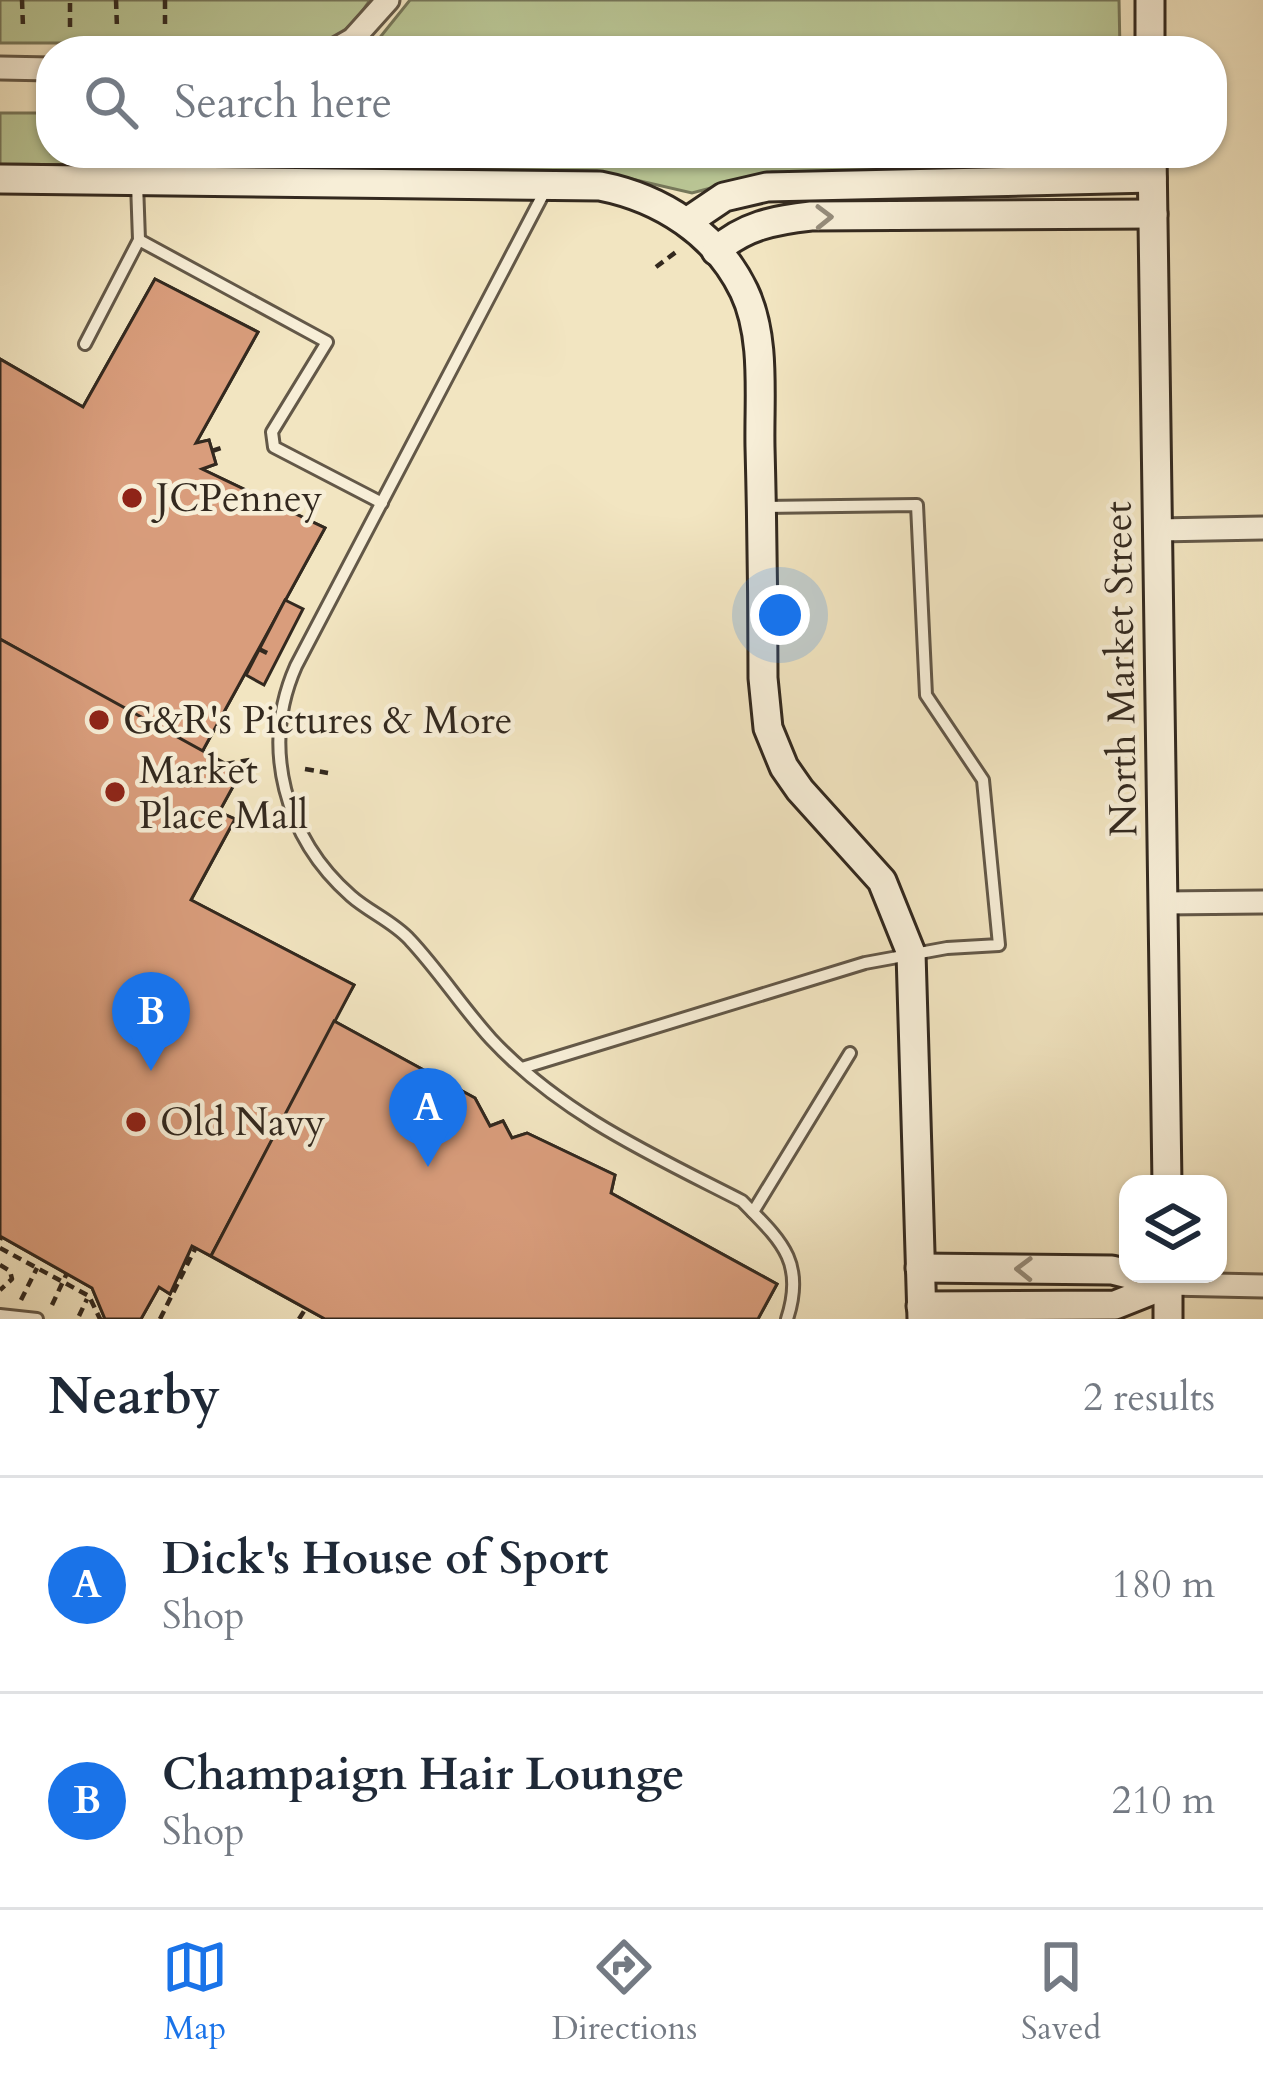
<!DOCTYPE html>
<html lang="en">
<head>
<meta charset="utf-8">
<style>
	body { margin:0; font-family:Cardo,serif; background:#f6f6f7; color:#1f2937 }
	.controls { position:absolute; right:36px; bottom:36px; display:grid; overflow:hidden; border-radius:24px; box-shadow:0 3px 9px #0004 }
	.controls button { width:108px; height:108px; display:grid; place-items:center; padding:0; border:0; border-bottom:3px solid #e0e1e3; background:#fff; color:#1f2937; font:60px sans-serif }
	.you { position:absolute; left:780px; top:615px; width:42px; height:42px; margin:-30px; border:9px solid #fff; border-radius:50%; background:#1a73e8; box-shadow:0 0 0 18px #1a73e833 }
	.badge { display:grid; place-items:center; width:78px; height:78px; border-radius:50%; background:#1a73e8; color:#fff; font-size:39px; font-weight:700 }
	.pin { position:absolute; translate:-50% -99px; filter:drop-shadow(0 3px 6px #0008) }
	.pin::after { content:''; position:absolute; top:63px; width:42px; height:36px; background:inherit; clip-path:polygon(0 0,100% 0,50% 100%) }
	.list { margin:0; padding:0; list-style:none }
	h2 { display:flex; justify-content:space-between; align-items:center; height:156px; margin:0; padding:0 48px; font-size:51px }
	h2 small { font-size:39px; font-weight:400; color:#747a83 }
	.list li { display:grid; grid-template-columns:78px 1fr auto; gap:36px; align-items:center; box-sizing:border-box; height:216px; padding:0 48px; border-top:3px solid #e0e1e3 }
	.list b { display:block; font-size:45px; white-space:nowrap }
	.list p { margin:0; font-size:39px; white-space:nowrap; color:#747a83 }
	.list em { font-size:39px; font-style:normal; color:#747a83 }
	.icon { flex:none; width:66px; height:66px; fill:none; stroke:currentColor; stroke-width:2; stroke-linecap:round; stroke-linejoin:round }
	.map { position:relative; flex:none; width:1263px; height:1319px; overflow:hidden }
	.search { position:absolute; background:#fff; box-shadow:0 3px 9px #0004; left:36px; right:36px; top:36px; height:132px; display:flex; align-items:center; gap:30px; box-sizing:border-box; padding:0 42px; border-radius:48px; color:#747a83; font-size:45px }
	.sheet { height:588px; background:#fff }
	nav { display:flex; justify-content:space-around; align-items:center; box-sizing:border-box; height:168px; border-top:3px solid #e0e1e3; background:#fff; font-size:33px; color:#747a83 }
	nav a { display:grid; justify-items:center; gap:6px }
	nav .on { color:#1a73e8 }
	.map>svg:first-child { display:block }
	.green { fill:#b9c594; stroke:#76775a; stroke-width:3 }
	.building { fill:#d99d7c; stroke:#33291f; stroke-width:3 }
	.lines { fill:none; stroke-linecap:round; stroke-linejoin:round }
	.lane-casing { stroke:#635848; stroke-width:16 }
	.street-casing { stroke:#635848; stroke-width:27 }
	.secondary-casing { stroke:#33291f; stroke-width:33 }
	.path { stroke:#33291f; stroke-width:4.5; stroke-dasharray:9 6; stroke-linecap:butt }
	.lane { stroke:#f7eed7; stroke-width:10 }
	.street { stroke:#f7eed7; stroke-width:21 }
	.secondary { stroke:#f7eed7; stroke-width:27 }
	.oneway { stroke:#958c7b }
	.poi-dot { fill:#8f2418; stroke:#f7eed7; stroke-width:4.5 }
	.labels { text-anchor:middle; dominant-baseline:central; stroke-width:9; stroke-linejoin:round; paint-order:stroke }
	.poi-label { font-size:39px; fill:#33291f; stroke:#f7eed7; text-anchor:start }
	.street-label { font-size:39px; fill:#33291f; stroke:#f7eed7 }
</style>
</head>
<body>
<div class="map">
<svg width="1263" height="1319" viewBox="0 0 1263 1319">
	<rect width="100%" height="100%" fill="#f2e5c1"/>
	<filter id="stains"><feTurbulence type="fractalNoise" baseFrequency=".00167" numOctaves="4"/><feColorMatrix values="0 0 0 0 .2 0 0 0 0 .09 0 0 0 0 .02 0 0 0 .5 -.17"/></filter>
	<radialGradient id="worn" r=".72"><stop offset=".6" stop-color="#630" stop-opacity="0"/><stop offset="1" stop-color="#630" stop-opacity=".3"/></radialGradient>
	<g class="green">
		<path d="M0,0H370C335,54 306,51 248,51L247,44L134,43V51H107L106,43H0Z"/>
		<path d="M410,0H1119L1120,51H369Z"/>
		<path d="M0,113H43L51,121V153H1111L1089,170L841,175L772,172L692,193L597,171L0,164Z"/>
	</g>
	<g class="building">
		<path d="M155,279L258,332L196,443L209,440L216,464L202,469L325,528L202,752L241,772L219,812L235,819L191,900L354,985L334,1021L475,1098L490,1126L503,1121L512,1138L527,1133L615,1175L611,1193L777,1284L758,1319H325L192,1246L170,1294L159,1287L141,1319H105L92,1288L0,1236V359L83,407Z"/>
		<path d="M155,279L258,332L196,443L209,440L216,464L202,469L325,528L202,752L0,639V359L83,407Z"/>
		<path d="M285,600L303,609L264,685L246,675Z"/>
		<path d="M0,639L241,772L219,812L235,819L191,900L354,985L211,1256L192,1246L170,1294L159,1287L141,1319H105L92,1288L0,1236Z"/>
		<path d="M334,1021L475,1098L490,1126L503,1121L512,1138L527,1133L615,1175L611,1193L777,1284L758,1319H325L211,1256Z"/>
	</g>
	<g class="lines">
		<defs>
			<g id="lane">
				<path d="M137,183L139,240"/>
				<path d="M547,187L296,666C260,747 285,838 351,896C369,912 394,922 410,940C439,971 462,1007 491,1039C561,1114 652,1155 742,1201C780,1240 806,1261 787,1319"/>
				<path d="M85,344L139,240L327,342L272,432L274,447L382,503"/>
				<path d="M522,1068L865,963L947,948L999,945L983,780L926,695L917,505L763,507"/>
				<path d="M753,1212L850,1053"/>
				<path d="M0,1315L37,1319"/>
			</g>
			<g id="street">
				<path d="M332,51L353,39L388,0"/>
				<path d="M0,68L51,69"/>
				<path d="M1158,530L1263,528"/>
				<path d="M1163,903L1263,902"/>
				<path d="M1168,1284L1263,1286"/>
			</g>
			<g id="secondary">
				<path d="M1150,0V51"/>
				<path d="M1152,153L1167,1184"/>
				<path d="M0,179L600,186C661,198 716,233 744,291C766,337 759,397 760,447C762,524 763,601 763,678L768,728L784,767L800,790L882,881L911,953L922,1319"/>
				<path d="M687,222L724,197L767,187L1152,178"/>
				<path d="M716,251C744,226 774,220 811,216L1153,214"/>
				<path d="M920,1268L1112,1270L1128,1274"/>
				<path d="M1168,1274V1319"/>
				<path d="M921,1306L1115,1305L1168,1284"/>
			</g>
		</defs>
		<use href="#lane" class="lane-casing"/>
		<use href="#street" class="street-casing"/>
		<use href="#secondary" class="secondary-casing"/>
		<g class="path">
			<path d="M22,0L23,27"/>
			<path d="M116,0L117,28"/>
			<path d="M165,0V28"/>
			<path d="M70,27V0"/>
			<path d="M656,267L680,249"/>
			<path d="M212,451L224,447"/>
			<path d="M259,649L269,654"/>
			<path d="M226,764L255,759"/>
			<path d="M305,769L328,773"/>
			<path d="M0,1240L1,1237"/>
			<path d="M0,1248L89,1296L100,1319L103,1315"/>
			<path d="M0,1265L10,1271L12,1279L0,1290"/>
			<path d="M21,1300L37,1268"/>
			<path d="M52,1305L67,1273"/>
			<path d="M79,1316L87,1299"/>
			<path d="M160,1319L196,1247"/>
			<path d="M299,1319L306,1308"/>
		</g>
		<use href="#lane" class="lane"/>
		<use href="#street" class="street"/>
		<use href="#secondary" class="secondary"/>
	</g>
	<defs><path id="oneway-chevron" d="M-2-3.5L2.5 0L-2 3.5" fill="none" stroke-width="1.6" stroke-linecap="round" stroke-linejoin="round" transform="scale(3)"/></defs>
	<g class="oneway">
		<use href="#oneway-chevron" transform="translate(824 217) rotate(-1)"/>
		<use href="#oneway-chevron" transform="translate(1024 1269) rotate(-179)"/>
	</g>
	<g class="poi-dot">
		<circle cx="132" cy="498" r="12"/>
		<circle cx="99" cy="720" r="12"/>
		<circle cx="115" cy="792" r="12"/>
		<circle cx="136" cy="1122" r="12"/>
	</g>
	<g class="labels">
		<g class="poi-label">
			<text x="156" y="498">JCPenney</text>
			<text x="123" y="720">G&amp;R's Pictures &amp; More</text>
			<text x="139" y="770">Market<tspan x="139" dy="45">Place Mall</tspan></text>
			<text x="160" y="1122">Old Navy</text>
		</g>
		<g class="street-label">
			<text transform="translate(1121 669) rotate(-91)">North Market Street</text>
		</g>
	</g>
	<rect width="100%" height="100%" filter="url(#stains)"/>
	<rect width="100%" height="100%" fill="url(#worn)"/>
</svg>
<div class="controls">
<button><svg class="icon" aria-label="layers" viewBox="0 0 24 24"><path d="M12 4l9 5-9 5-9-5zM3 14l9 5 9-5"/></svg></button>
</div>
<div class="you"></div>
<div class="pin badge" style="left:428px;top:1167px">A</div>
<div class="pin badge" style="left:151px;top:1071px">B</div>
<div class="search"><svg class="icon" aria-label="search" viewBox="0 0 24 24"><circle cx="10" cy="10" r="6"/><path d="M15 15l6 6"/></svg>Search here</div>
</div>
<section class="sheet">
<h2>Nearby<small>2 results</small></h2>
<ul class="list">
<li><span class="badge">A</span><div><b>Dick's House of Sport</b><p>Shop</p></div><em>180 m</em></li>
<li><span class="badge">B</span><div><b>Champaign Hair Lounge</b><p>Shop</p></div><em>210 m</em></li>
</ul>
</section>
<nav>
<a class="on"><svg class="icon" aria-label="map" viewBox="0 0 24 24"><path d="M3 6l6-2 6 2 6-2v14l-6 2-6-2-6 2zM9 4v14M15 6v14"/></svg>Map</a>
<a><svg class="icon" aria-label="directions" viewBox="0 0 24 24"><path d="M12 3l9 9-9 9-9-9zM9 14v-3h6M13 9l2 2-2 2"/></svg>Directions</a>
<a><svg class="icon" aria-label="saved" viewBox="0 0 24 24"><path d="M7 4h10v16l-5-4-5 4z"/></svg>Saved</a>
</nav>
</body>
</html>
